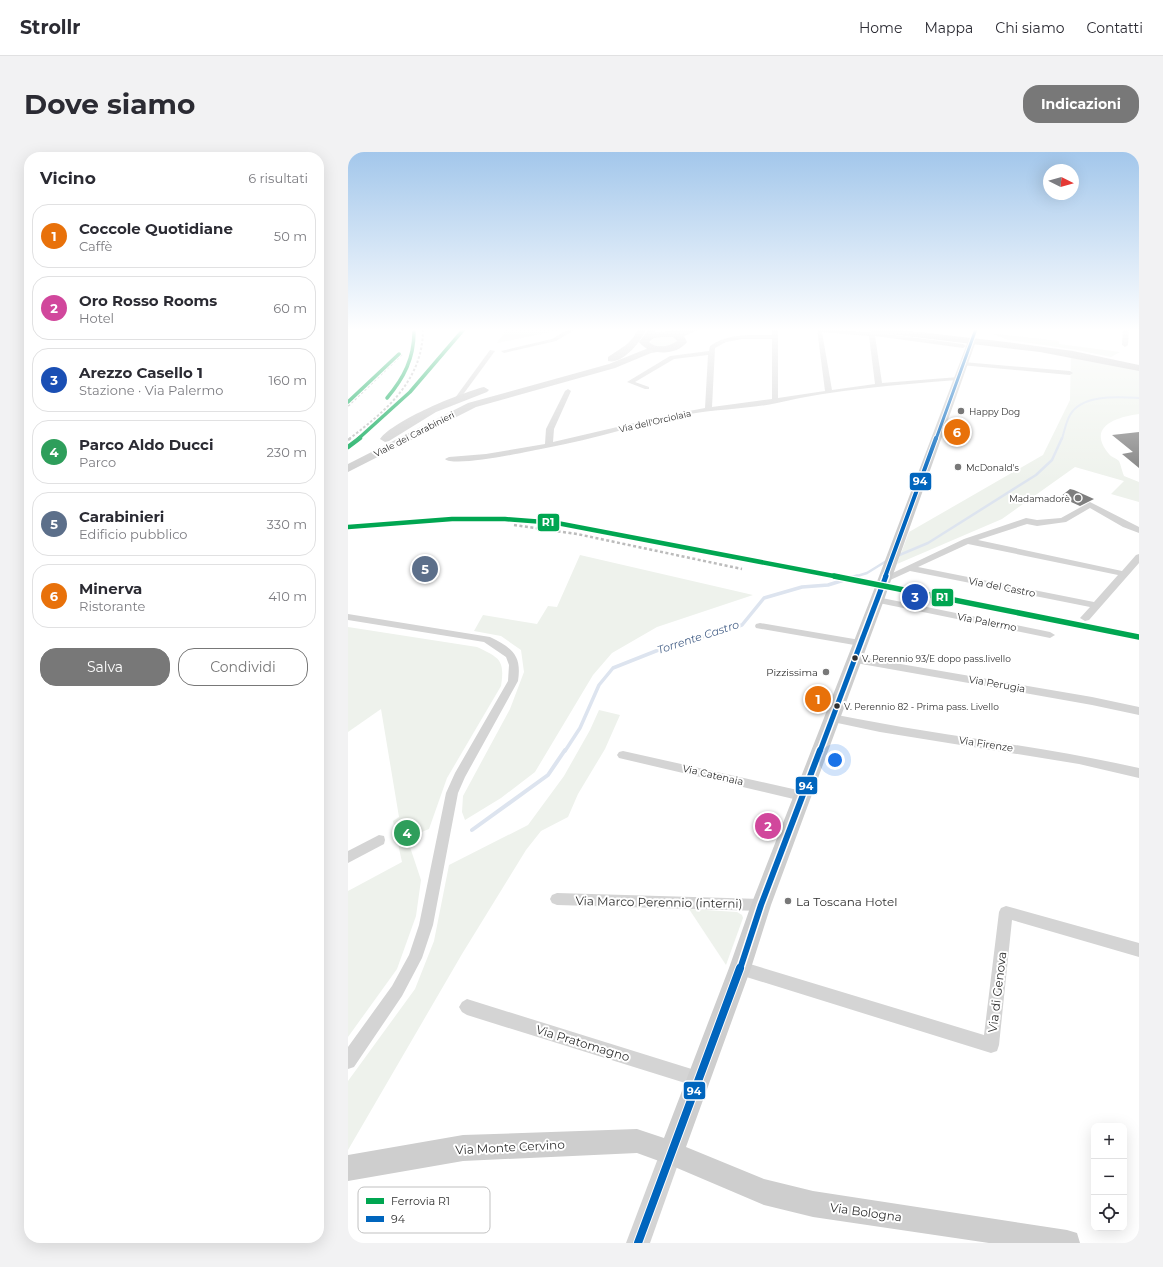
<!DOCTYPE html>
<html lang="it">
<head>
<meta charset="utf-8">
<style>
	body { margin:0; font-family:Montserrat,sans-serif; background:#f2f2f3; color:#2b2b33 }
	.controls { position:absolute; right:12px; bottom:12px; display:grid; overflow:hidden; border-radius:8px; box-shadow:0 4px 16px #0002 }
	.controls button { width:36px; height:36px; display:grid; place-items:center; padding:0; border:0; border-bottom:1px solid #e1e1e2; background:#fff; color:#2b2b33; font:20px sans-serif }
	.compass { position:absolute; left:695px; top:12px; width:36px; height:36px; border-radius:50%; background:#fff; box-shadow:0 4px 16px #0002; rotate:95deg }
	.you { position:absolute; left:487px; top:608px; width:14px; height:14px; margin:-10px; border:3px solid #fff; border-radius:50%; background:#1a73e8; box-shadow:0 0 0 6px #1a73e833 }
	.badge { display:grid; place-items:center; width:26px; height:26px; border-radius:50%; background:#787878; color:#fff; font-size:13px; font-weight:700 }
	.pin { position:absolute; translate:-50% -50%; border:2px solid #fff; box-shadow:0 1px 4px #0006 }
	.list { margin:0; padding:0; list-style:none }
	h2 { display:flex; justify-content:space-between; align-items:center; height:52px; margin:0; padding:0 16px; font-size:17px }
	h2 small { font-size:13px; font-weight:400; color:#7c7c81 }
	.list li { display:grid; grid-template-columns:26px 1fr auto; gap:12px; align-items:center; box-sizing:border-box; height:64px; margin:0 8px 8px; padding:0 8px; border:1px solid #e1e1e2; border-radius:16px }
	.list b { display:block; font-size:15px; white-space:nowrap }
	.list p { margin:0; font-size:13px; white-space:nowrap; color:#7c7c81 }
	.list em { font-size:13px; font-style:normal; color:#7c7c81 }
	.actions { display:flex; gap:8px; padding:12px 16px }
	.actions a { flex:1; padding:9px 0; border:1px solid #787878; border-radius:16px; text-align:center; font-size:14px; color:#787878 }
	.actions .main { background:#787878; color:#fff }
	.icon { flex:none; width:22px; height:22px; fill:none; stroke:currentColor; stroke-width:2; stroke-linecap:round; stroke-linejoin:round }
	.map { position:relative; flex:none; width:791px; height:1091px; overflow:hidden; border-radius:16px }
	header { display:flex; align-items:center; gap:24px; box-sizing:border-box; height:56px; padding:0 20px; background:#fff; border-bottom:1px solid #e1e1e2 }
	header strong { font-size:19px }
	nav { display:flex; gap:22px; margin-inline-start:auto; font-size:14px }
	.intro { display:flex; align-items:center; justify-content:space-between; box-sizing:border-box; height:96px; padding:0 24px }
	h1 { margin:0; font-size:28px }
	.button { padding:10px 18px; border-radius:16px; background:#787878; color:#fff; font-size:14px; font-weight:700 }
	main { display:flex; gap:24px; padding:0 24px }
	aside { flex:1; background:#fff; border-radius:16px; box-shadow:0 4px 16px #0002 }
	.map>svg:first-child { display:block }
	.green { fill:#eef2ec }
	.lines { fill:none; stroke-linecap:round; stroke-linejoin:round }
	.stream-far3 { stroke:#dde4ef; stroke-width:2 }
	.stream-far2 { stroke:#dde4ef; stroke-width:2.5 }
	.stream-far1 { stroke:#dde4ef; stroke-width:3.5 }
	.stream { stroke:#dde4ef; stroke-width:4 }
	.building { fill:#7f7f7f }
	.minor { fill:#d4d4d4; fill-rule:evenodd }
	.tertiary { fill:#d4d4d4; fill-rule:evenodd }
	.secondary { fill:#cecece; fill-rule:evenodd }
	.primary { fill:#c8c8c8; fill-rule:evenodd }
	.rail-far2 { stroke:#bcbcbc; stroke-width:2; stroke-dasharray:2.5 2; stroke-linecap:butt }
	.rail-far1 { stroke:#bcbcbc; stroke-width:2.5; stroke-dasharray:3 2.5; stroke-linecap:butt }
	.rail { stroke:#bcbcbc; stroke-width:3; stroke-dasharray:4 3; stroke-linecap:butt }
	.bus-1-far4-casing { stroke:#fff; stroke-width:5 }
	.bus-1-far3-casing { stroke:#fff; stroke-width:6 }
	.bus-1-far2-casing { stroke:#fff; stroke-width:8 }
	.bus-1-far1-casing { stroke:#fff; stroke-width:9 }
	.bus-1-casing { stroke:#fff; stroke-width:10 }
	.bus-1-far4 { stroke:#0065bd; stroke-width:3 }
	.bus-1-far3 { stroke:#0065bd; stroke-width:4 }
	.bus-1-far2 { stroke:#0065bd; stroke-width:5 }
	.bus-1-far1 { stroke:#0065bd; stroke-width:6 }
	.bus-1 { stroke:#0065bd; stroke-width:8 }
	.rail-1-far2-casing { stroke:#fff; stroke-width:5.5 }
	.rail-1-far1-casing { stroke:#fff; stroke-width:7 }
	.rail-1-casing { stroke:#fff; stroke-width:8 }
	.rail-1-far2 { stroke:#00a651; stroke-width:3.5 }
	.rail-1-far1 { stroke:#00a651; stroke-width:4.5 }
	.rail-1 { stroke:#00a651; stroke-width:5.5 }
	.poi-dot { fill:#787878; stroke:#fff; stroke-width:1.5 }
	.bus-dot { fill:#303030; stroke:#fff; stroke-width:1.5 }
	.labels { text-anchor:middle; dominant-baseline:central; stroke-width:4; stroke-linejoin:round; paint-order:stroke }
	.far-poi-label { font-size:9px; fill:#303030; stroke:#fff; text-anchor:start }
	.far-street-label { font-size:9px; fill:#303030; stroke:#fff }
	.bus-label { font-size:9px; fill:#303030; stroke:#fff; text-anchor:start }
	.street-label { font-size:10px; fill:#303030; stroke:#fff }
	.poi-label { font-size:10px; fill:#303030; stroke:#fff; text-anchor:end }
	.water-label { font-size:11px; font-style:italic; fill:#486289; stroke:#fff }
	.near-poi-label { font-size:12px; fill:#303030; stroke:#fff; text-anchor:start }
	.near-street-label { font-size:12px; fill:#303030; stroke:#fff }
	.key { fill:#fff; stroke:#c1c1c1; stroke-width:1 }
	.key-label { font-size:11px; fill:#303030 }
	.line-badge { stroke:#fff; stroke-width:1.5 }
	.badge-label { font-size:11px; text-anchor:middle; font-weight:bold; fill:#fff }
</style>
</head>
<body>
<header>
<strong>Strollr</strong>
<nav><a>Home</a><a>Mappa</a><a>Chi siamo</a><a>Contatti</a></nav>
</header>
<div class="intro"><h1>Dove siamo</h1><a class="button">Indicazioni</a></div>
<main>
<aside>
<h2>Vicino<small>6 risultati</small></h2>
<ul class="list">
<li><span class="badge" style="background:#e8710a">1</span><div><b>Coccole Quotidiane</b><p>Caffè</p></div><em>50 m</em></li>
<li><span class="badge" style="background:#d1479c">2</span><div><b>Oro Rosso Rooms</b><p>Hotel</p></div><em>60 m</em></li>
<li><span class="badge" style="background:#1a4fb4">3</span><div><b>Arezzo Casello 1</b><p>Stazione · Via Palermo</p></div><em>160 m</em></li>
<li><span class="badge" style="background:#2e9e5b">4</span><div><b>Parco Aldo Ducci</b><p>Parco</p></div><em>230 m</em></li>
<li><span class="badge" style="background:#5c6f8a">5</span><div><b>Carabinieri</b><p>Edificio pubblico</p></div><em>330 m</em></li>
<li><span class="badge" style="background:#e8710a">6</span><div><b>Minerva</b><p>Ristorante</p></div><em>410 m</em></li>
</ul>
<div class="actions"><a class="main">Salva</a><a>Condividi</a></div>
</aside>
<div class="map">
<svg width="791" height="1091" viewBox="0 0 791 1091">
	<rect width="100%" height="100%" fill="#fff"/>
	<g class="green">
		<path d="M159,177H218L149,191Z"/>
		<path d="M641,181L711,189V192L772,200L763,205L729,198L661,188Z"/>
		<path d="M319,184L327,186L329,190C322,196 309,196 302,191L306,186Z"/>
		<path d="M723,201L791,214V262C768,265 738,275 761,302C763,305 768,306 771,309C773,313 774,320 776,324L791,330V350L763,342L776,329L727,315L654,367L549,412L561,380L695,303L722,248Z"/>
		<path d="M232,403L405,443L309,475L264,501L245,523L187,620L153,646L117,668L114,660L115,644L162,557L176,520L173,498L153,484L126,479L135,463L189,472L200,454L209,455Z"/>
		<path d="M0,475L129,495C152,506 157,508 153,534L99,626L81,677L59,686L73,728L68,764L49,817L0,885V739L54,710L45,669L51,665L33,557L0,580Z"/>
		<path d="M251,558L272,563L257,597L230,642L220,665L193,679L178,698L114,802L0,998V929L67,837L86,789L101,713L180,673L216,624L242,578Z"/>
		<path d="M341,757L389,760L394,763L395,766L378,813Z"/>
	</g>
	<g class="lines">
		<path class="stream-far3" d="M714,287C716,280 718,270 722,263C734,242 770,245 791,246"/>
		<g class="stream-far2">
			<path d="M549,404L580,391L688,323L704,308L714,286"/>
			<path d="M506,425L519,421L540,408"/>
		</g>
		<path class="stream-far1" d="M217,599L232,576L251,533L265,516L313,497L394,473L416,446L454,435L480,433L509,424"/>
		<path class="stream" d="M124,678L200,623L217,598"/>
	</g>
	<g class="building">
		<path d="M791,280V316L774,302L785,300L764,283Z"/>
		<path d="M722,337L726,338L746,347L732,354L712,345Z"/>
	</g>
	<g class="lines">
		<g class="minor">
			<path d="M221,177H228L208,189L156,201L153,199L204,187Z"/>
			<path d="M424,177H430V246L477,239L469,177L524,180L615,192L618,194L615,196L527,184L534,231L611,225L612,226L609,228C549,233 487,237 429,251C401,257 371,257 342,262C294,271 247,287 198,296C182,299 107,316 97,307L101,305L138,302L197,292L198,277L217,239L220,237L223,239L206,277L205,290L325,262L357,256L360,203L326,207L287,230L301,235V237H297L279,230L322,204L361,199L362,194C379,181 403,183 424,183ZM474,180L521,184L527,232L484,238ZM394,187H424V247L364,255L367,196L378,190Z"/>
			<path d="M775,177H781L780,193L777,195L774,193Z"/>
			<path d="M142,198L147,199L111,248H107V246Z"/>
			<path d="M615,210L722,219L725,221L722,223L613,213L612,212Z"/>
			<path d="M742,350L791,375V381L775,375L742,356L718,370L689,374L679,372L630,388L774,419L788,403L791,402V411L741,468L737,469L732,466L742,455L562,419L540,429L537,430L532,427L616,387L678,366L689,368L713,366ZM620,392L770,423L746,450L570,415Z"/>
			<path d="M529,445L702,480L707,483L702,486L526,450L524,448Z"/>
			<path d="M0,462L142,485C164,496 174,503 170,529L117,625L110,641L85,773L74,806L54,844L6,915L0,917V895L44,834L61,803L71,773L98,641L107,621L160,529L161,513L158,505L136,490L0,468Z"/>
			<path d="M412,471L512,488L517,491L512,494L408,476L407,474L408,472Z"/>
			<path d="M506,504L744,545L791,555V563L744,553L502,510L501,508Z"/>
			<path d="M484,562C586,583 689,593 791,616V626L731,612L532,580L480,569L478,566Z"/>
			<path d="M275,599L454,639L458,641L460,644L458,647L454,649L271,606L269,603L271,600Z"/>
			<path d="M31,683L36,684L37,688L36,692L0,711V699Z"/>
			<path d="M209,741L413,747L418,749L420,753L418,757L413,759L209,753L204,751L202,747L204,743Z"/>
			<path d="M658,754L791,791V805L664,768L651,893L649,899L643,901L392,823L387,821L385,816L387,811L392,809L636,883L651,760L653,756Z"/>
			<path d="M119,847L350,919L356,921L358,927L356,933L350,935L119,863L114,860L111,855L114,850Z"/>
		</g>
		<path class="tertiary" d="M323,990L331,993L334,1001L302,1091H278L315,993Z"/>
		<g class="secondary">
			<path d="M290,177H298C294,189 274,213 260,209V205L278,193L285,186Z"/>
			<path d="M624,186L628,189L536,448L423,753L403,816L338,995L416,1027L465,1039L719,1078L729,1081L732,1091H641L465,1065L416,1053L322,1013L289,1001L115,1009L0,1029V1003L115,983L289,977L316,986L381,816L403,753L522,448L620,189Z"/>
			<path d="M313,194L316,195V199L303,201L267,216L128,255L0,320V312L120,251L261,212L298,197Z"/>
			<path d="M136,235L141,238L139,240L88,260L41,289L37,290L32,287C46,268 112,241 136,235Z"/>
		</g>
		<g class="primary">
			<path d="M301,177H309L307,180L352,177L336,184L339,190C328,204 302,204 291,190ZM315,185H325L329,189C321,195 309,197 301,190L306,186Z"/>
			<path d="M519,177H545L658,190L725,199L791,213V219L692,200L524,180Z"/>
		</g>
		<g class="rail-far2">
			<path d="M45,239C58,220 67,203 66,180"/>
			<path d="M0,254L54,202"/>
			<path d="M1,287C39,258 75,228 75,177"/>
		</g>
		<g class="rail-far1">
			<path d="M0,288L3,286"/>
			<path d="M166,373L229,382L394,417"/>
			<path d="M0,375L104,367H157L209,371L491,425"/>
		</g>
		<path class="rail" d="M486,424L791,485"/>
		<defs>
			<path id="bus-1-far4" d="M588,287L628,177"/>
			<path id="bus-1-far3" d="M537,425L588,286"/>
			<path id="bus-1-far2" d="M472,599L538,424"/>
			<path id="bus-1-far1" d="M392,817L413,753L472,598"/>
			<path id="bus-1" d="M290,1091L392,816"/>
		</defs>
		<use href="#bus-1-far4" class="bus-1-far4-casing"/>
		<use href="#bus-1-far3" class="bus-1-far3-casing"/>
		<use href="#bus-1-far2" class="bus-1-far2-casing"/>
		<use href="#bus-1-far1" class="bus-1-far1-casing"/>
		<use href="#bus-1" class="bus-1-casing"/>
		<use href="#bus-1-far4" class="bus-1-far4"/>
		<use href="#bus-1-far3" class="bus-1-far3"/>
		<use href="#bus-1-far2" class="bus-1-far2"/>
		<use href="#bus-1-far1" class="bus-1-far1"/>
		<use href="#bus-1" class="bus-1"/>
		<defs>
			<g id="rail-1-far2">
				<path d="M39,246C56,226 66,206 66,180"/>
				<path d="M0,250L51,202"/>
				<path d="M10,287L62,240L116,177"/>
			</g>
			<g id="rail-1-far1">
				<path d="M0,295L12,286"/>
				<path d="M0,375L104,367H157L209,371L491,425"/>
			</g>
			<path id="rail-1" d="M486,424L791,485"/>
		</defs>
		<use href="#rail-1-far2" class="rail-1-far2-casing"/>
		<use href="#rail-1-far1" class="rail-1-far1-casing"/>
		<use href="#rail-1" class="rail-1-casing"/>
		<use href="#rail-1-far2" class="rail-1-far2"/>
		<use href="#rail-1-far1" class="rail-1-far1"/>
		<use href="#rail-1" class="rail-1"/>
	</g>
	<linearGradient id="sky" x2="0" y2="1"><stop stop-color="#a3c7eb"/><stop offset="0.54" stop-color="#fff"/><stop offset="1" stop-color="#fff" stop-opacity="0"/></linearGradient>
	<rect width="791" height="329" fill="url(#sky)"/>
	<g class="poi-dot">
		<circle cx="613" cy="259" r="4"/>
		<circle cx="610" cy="315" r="4"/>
		<circle cx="730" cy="346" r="4"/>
		<circle cx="478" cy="520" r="4"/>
		<circle cx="440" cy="749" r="4"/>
	</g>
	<g class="bus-dot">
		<circle cx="507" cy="506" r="3.5"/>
		<circle cx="489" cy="554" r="3.5"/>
	</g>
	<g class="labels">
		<g class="far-poi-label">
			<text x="621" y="259">Happy Dog</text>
			<text x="618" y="315">McDonald's</text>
			<text x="722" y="346" text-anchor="end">Madamadorè</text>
		</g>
		<g class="far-street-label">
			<text transform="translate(307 269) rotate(-13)">Via dell'Orciolaia</text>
			<text transform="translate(66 282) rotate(-27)">Viale dei Carabinieri</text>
		</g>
		<g class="bus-label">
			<text x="514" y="506">V. Perennio 93/E dopo pass.livello</text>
			<text x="496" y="554">V. Perennio 82 - Prima pass. Livello</text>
		</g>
		<g class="street-label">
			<text transform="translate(654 435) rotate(11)">Via del Castro</text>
			<text transform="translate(639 470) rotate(11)">Via Palermo</text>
			<text transform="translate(649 532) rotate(10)">Via Perugia</text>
			<text transform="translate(638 592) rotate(9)">Via Firenze</text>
			<text transform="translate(365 623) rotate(13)">Via Catenaia</text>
		</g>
		<g class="poi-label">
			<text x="470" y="520">Pizzissima</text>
		</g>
		<g class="water-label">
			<text transform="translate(350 485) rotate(-18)">Torrente Castro</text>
		</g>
		<g class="near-poi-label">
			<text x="448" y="749">La Toscana Hotel</text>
		</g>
		<g class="near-street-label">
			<text transform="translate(311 750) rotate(1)">Via Marco Perennio (interni)</text>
			<text transform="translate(649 840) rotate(-83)">Via di Genova</text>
			<text transform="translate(235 891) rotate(17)">Via Pratomagno</text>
			<text transform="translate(162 995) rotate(-3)">Via Monte Cervino</text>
			<text transform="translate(518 1060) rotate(8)">Via Bologna</text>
		</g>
	</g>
	<rect x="10" y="1035" width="132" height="46" rx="6" class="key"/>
	<rect x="18" y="1046" width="18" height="6" fill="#00a651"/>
	<rect x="18" y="1064" width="18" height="6" fill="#0065bd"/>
	<g class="key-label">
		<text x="43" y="1053">Ferrovia R1</text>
		<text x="43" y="1071">94</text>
	</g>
	<g class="line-badge">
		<rect x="561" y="320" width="23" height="19" rx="4" fill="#0065bd"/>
		<rect x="189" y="361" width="23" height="19" rx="4" fill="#00a651"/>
		<rect x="583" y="436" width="23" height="19" rx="4" fill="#00a651"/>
		<rect x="447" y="624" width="23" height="19" rx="4" fill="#0065bd"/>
		<rect x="335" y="929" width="23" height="19" rx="4" fill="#0065bd"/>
	</g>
	<g class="badge-label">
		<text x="572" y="333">94</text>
		<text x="200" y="374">R1</text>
		<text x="594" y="449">R1</text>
		<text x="458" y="638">94</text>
		<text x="346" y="943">94</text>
	</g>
</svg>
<div class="controls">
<button>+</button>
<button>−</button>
<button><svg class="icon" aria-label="locate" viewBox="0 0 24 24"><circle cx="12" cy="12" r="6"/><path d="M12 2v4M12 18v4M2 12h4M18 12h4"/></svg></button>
</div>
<svg class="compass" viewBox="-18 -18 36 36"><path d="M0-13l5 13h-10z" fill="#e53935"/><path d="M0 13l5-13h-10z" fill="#7c7c81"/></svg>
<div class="you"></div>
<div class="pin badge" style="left:470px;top:547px;background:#e8710a">1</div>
<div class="pin badge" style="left:420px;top:674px;background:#d1479c">2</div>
<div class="pin badge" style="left:567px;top:445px;background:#1a4fb4">3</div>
<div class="pin badge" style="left:59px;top:681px;background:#2e9e5b">4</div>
<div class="pin badge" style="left:77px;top:417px;background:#5c6f8a">5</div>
<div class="pin badge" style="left:609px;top:280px;background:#e8710a">6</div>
</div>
</main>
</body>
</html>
